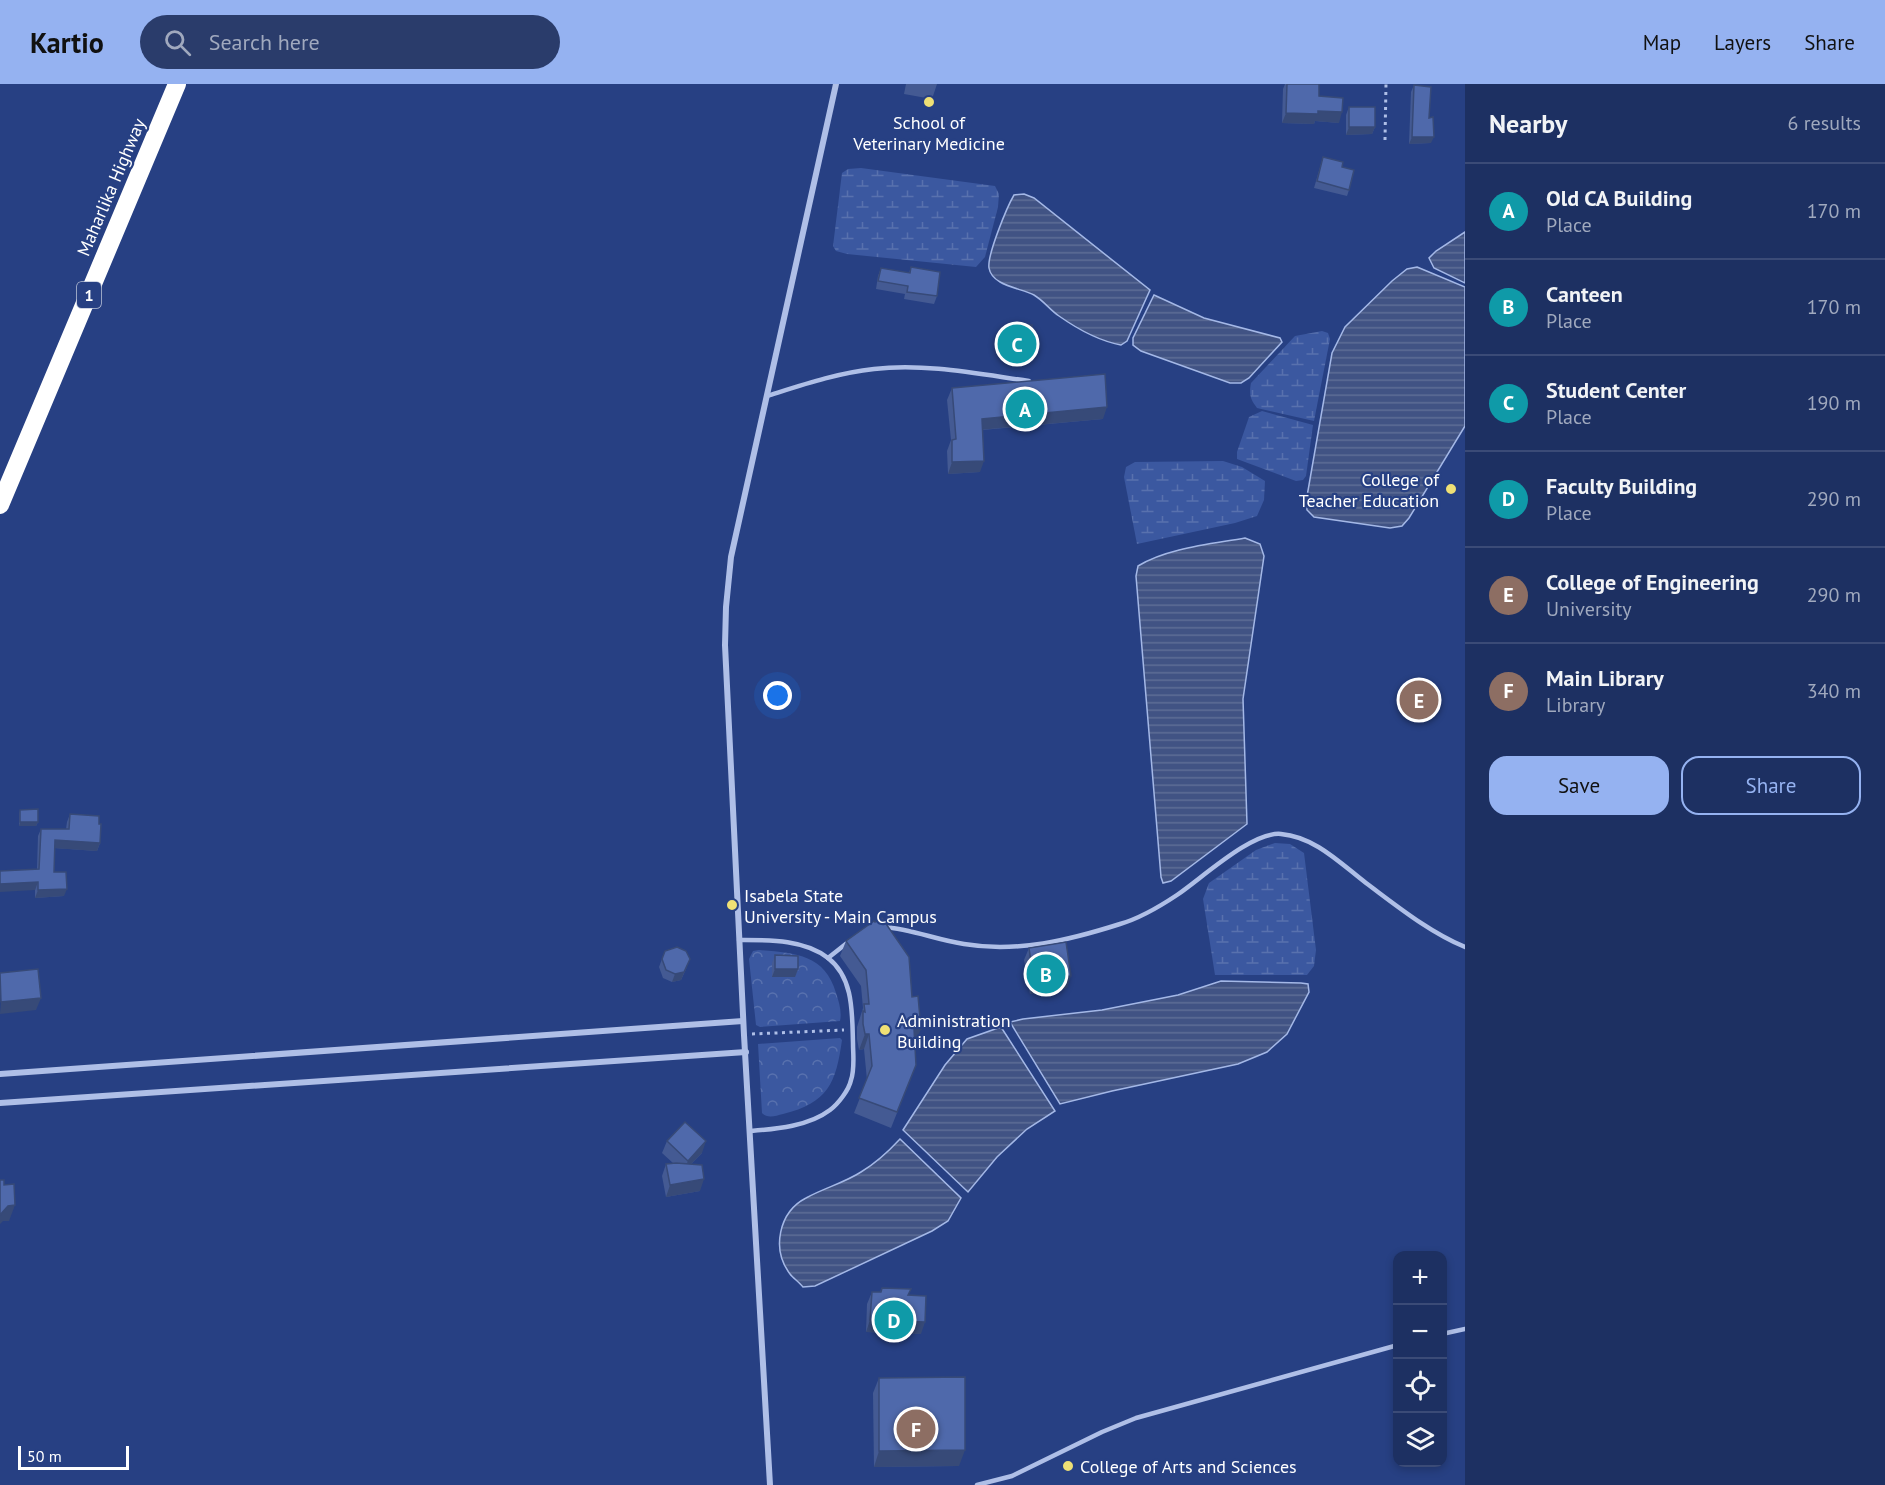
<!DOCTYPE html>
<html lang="en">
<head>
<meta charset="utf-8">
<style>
	body { margin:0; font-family:"PT Sans",sans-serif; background:#2a3c6b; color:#f1f3f6 }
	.controls { position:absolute; right:18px; bottom:18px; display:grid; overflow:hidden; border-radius:12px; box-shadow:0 3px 9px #0003 }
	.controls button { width:54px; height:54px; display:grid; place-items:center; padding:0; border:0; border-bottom:2px solid #3b4b77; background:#1d3062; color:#f1f3f6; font:30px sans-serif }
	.scale { position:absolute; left:18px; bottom:15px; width:111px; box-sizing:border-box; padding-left:6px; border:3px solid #fff; border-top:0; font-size:16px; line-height:21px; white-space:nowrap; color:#fff; -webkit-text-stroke:4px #274083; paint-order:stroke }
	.you { position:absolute; left:778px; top:612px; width:21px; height:21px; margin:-15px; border:4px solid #fff; border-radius:50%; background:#1a73e8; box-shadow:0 0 0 9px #1a73e833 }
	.badge { display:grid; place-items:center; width:39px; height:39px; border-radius:50%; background:#95b2f1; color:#fff; font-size:20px; font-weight:700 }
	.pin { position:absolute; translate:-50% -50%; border:3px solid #fff; box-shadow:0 2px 6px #0006 }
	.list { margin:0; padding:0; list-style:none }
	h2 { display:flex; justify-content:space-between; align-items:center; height:78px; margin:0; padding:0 24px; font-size:26px }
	h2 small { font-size:20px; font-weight:400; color:#a0a9be }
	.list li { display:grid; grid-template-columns:39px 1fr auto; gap:18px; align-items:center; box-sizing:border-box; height:96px; padding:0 24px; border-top:2px solid #3b4b77 }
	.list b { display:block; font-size:22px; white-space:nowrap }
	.list p { margin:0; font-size:20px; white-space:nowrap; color:#a0a9be }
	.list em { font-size:20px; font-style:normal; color:#a0a9be }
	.actions { display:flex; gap:12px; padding:18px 24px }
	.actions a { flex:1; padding:14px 0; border:2px solid #95b2f1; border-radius:18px; text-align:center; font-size:21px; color:#95b2f1 }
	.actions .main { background:#95b2f1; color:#111 }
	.icon { flex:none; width:33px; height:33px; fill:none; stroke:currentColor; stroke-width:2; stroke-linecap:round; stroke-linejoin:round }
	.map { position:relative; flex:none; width:1465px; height:1401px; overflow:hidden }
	header { display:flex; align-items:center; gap:36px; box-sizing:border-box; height:84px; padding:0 30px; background:#95b2f1; color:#111 }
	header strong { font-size:28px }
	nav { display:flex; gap:33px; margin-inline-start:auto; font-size:21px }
	.search { width:420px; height:54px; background:#2a3c6b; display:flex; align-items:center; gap:15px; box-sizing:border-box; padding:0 21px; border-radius:33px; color:#a0a9be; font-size:22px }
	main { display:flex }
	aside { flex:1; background:#1d3062 }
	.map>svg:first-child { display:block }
	.wetland { fill:url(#wetland-marsh) }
	.park { fill:url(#park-crowns) }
	.water { fill:url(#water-rules); stroke:#a4b8e7; stroke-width:1.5 }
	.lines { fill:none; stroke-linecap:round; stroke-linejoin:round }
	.path { stroke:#afbfe7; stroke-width:3; stroke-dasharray:3 4.5; stroke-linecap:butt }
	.lane { stroke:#afbfe7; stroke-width:4.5 }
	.street { stroke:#afbfe7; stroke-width:6 }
	.highway { stroke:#fff; stroke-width:18 }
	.wall { fill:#445a93 }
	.shaded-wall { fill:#374a78 }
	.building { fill:#4f69ab; stroke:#374a78; stroke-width:1.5 }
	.poi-dot { fill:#efe075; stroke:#274083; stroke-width:2 }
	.labels { text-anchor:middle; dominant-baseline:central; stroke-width:4.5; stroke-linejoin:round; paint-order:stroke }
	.shield { fill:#274083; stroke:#bec6da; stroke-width:1.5 }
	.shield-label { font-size:16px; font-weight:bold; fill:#fff }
	.poi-label { font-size:18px; fill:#fff; stroke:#274083; text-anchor:start }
	.street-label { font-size:18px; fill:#fff; stroke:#274083 }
</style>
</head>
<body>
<header>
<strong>Kartio</strong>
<div class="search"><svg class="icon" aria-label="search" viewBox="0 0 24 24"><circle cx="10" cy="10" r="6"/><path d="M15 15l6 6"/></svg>Search here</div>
<nav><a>Map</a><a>Layers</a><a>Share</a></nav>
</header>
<main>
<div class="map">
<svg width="1465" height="1401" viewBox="0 0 1465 1401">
	<defs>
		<pattern id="wetland-marsh" width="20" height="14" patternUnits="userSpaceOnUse" patternTransform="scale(1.5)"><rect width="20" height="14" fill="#3b58a0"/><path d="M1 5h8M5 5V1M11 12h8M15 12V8" fill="none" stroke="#5871ae"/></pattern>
		<pattern id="park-crowns" width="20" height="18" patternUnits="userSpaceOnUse" patternTransform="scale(1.5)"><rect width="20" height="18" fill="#3b58a0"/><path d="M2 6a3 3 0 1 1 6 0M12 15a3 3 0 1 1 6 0" fill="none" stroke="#5871ae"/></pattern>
		<pattern id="water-rules" width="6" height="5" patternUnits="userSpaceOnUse" patternTransform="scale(1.5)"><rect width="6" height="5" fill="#415384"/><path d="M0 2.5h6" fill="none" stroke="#5e6d96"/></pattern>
	</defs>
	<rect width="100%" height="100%" fill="#274083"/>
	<g class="wetland">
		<path d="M861,84L995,102L999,110L998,123L985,173L976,183L847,170L836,167L833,162L842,89L848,85Z"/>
		<path d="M1322,247L1328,249L1330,255L1314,337L1257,324C1250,315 1249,310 1251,299L1295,252Z"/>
		<path d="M1262,327L1313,341L1306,392L1303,396L1296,397L1237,375V368L1249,333Z"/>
		<path d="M1223,377L1242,383L1265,397L1264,416L1257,432L1235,439L1137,460L1124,393L1126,383L1135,378Z"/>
		<path d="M1275,759L1290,760L1304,769L1316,866L1314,882L1307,891H1215L1203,815L1209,799L1256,766Z"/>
	</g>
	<g class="park">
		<path d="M759,866C794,869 825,870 836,909C839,918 842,928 840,937L760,943L756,941L749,875L753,867Z"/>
		<path d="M840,954L842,956C836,999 828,1019 783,1030C775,1032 768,1035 762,1029L758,960Z"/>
	</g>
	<g class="water">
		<path d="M1024,110L1034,114L1150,206L1127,257L1121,261C1100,257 1076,244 1059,232C1050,226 1044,217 1034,211C1021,204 992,202 989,184C987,171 1007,123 1014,111Z"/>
		<path d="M1465,148V199L1434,184L1429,174L1436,167Z"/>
		<path d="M1417,183L1465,203V342L1409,434L1402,442L1390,444L1314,433L1307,426L1306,418L1332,269L1345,243L1392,197L1407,185Z"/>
		<path d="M1154,211L1204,234L1280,254L1282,258L1249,294L1241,299H1230L1141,267L1133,261V254Z"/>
		<path d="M1245,454L1260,460L1264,472L1243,615L1247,740L1171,797L1163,799L1161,793L1136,492L1138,482C1167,464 1212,460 1245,454Z"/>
		<path d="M1221,897L1301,899L1308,900L1309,908L1287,950L1267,968L1238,980L1112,1007L1060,1020L1010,938L1023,935L1102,926L1178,911Z"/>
		<path d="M1001,943L1055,1027L1027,1045L997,1073L968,1108L903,1046L945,981L967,955Z"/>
		<path d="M900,1055L961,1114L948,1137L932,1147L815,1202L803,1203C799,1198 793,1194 790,1190C771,1165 779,1128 806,1114C824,1104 844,1099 861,1088C876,1079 888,1068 900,1055Z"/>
	</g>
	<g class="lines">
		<g class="path">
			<path d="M1385,56L1386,0"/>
			<path d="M752,950L844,946"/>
		</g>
		<g class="lane">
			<path d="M767,312C802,301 837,289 874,285C925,279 979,290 1029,297"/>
			<path d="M884,843C911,845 937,856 964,860C1017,869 1070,856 1120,840C1141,834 1159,823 1177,811C1201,795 1252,747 1281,750C1315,753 1340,779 1366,799C1397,822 1429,848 1465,863"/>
			<path d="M739,856C768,856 804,855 828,874C854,894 852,930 853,959C853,971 855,985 851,996C849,1006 838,1020 830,1026C809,1042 777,1045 751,1047"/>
			<path d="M828,874L847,859"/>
			<path d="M1442,1250L1465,1245"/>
			<path d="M977,1401L1012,1392L1102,1348L1136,1334L1398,1261"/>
		</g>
		<g class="street">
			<path d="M0,990L743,937"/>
			<path d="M0,1019L746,968"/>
			<path d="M770,1401L744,951L725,561L726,523L731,473L836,0"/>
		</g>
		<path class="highway" d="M0,421L177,0"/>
	</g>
	<g class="wall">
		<path d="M906,0H937L932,15L904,10Z"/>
		<path d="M1285,0H1319V12L1339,39L1315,37L1314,40L1282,39L1283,5Z"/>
		<path d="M1414,1L1429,34L1431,59L1409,60L1411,8Z"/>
		<path d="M1349,23L1375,43L1372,50L1346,51V31Z"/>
		<path d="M1323,73L1342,83L1349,106L1347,112L1314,104Z"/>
		<path d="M911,183L937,212L934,220L904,215L905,210L876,205L878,192L881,184L909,189Z"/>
		<path d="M1007,242L1029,270L1004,271V250Z"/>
		<path d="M952,304L1103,335L982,346L980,388L948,390L947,367L951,356L947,316Z"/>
		<path d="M20,726L38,738L36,742H19V729Z"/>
		<path d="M70,730L99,740L100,759L97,767L55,764L54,788L64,812L35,814V806L37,785L38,752L41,745H66L67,738Z"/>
		<path d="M846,857L915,960L916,981L891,1044L854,1029L867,996L864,965L859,966L857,955V943L863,924L861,902L840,872Z"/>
		<path d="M1029,864L1067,904L1030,910L1024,876Z"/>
		<path d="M665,867L687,883L681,896L672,898L663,894L659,883Z"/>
		<path d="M775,871L798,885L795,893H772V879Z"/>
		<path d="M667,1057L702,1069L691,1080L700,1107L666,1113L662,1092L666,1080L673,1079L662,1069Z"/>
		<path d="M882,1204L909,1211L921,1250L866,1248L867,1220L872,1208H880Z"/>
		<path d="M879,1294L959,1382L874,1383L873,1309Z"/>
	</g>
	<g class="shaded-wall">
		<path d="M1318,27L1342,28L1339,39L1315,37L1314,40L1282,39L1286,29Z"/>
		<path d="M1349,43H1375L1372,50L1346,51Z"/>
		<path d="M1412,53H1434L1431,59L1409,60Z"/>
		<path d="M1032,262L1029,270L1004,271L1007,263Z"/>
		<path d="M1107,323L1103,335L978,346L982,335Z"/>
		<path d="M984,377L980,388L948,390L952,378Z"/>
		<path d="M20,738H38L36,742H19Z"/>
		<path d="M55,756L100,759L97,767L52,764Z"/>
		<path d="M38,798L35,806L0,808V800Z"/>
		<path d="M67,805L64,812L35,814L38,806Z"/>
		<path d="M690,875L681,896L672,898L675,890Z"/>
		<path d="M775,885H798L795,893H772Z"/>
		<path d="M1071,892L1067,904L1030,910L1034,898Z"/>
		<path d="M41,914L36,926L0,930L1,918Z"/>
		<path d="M914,945H921L915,960Z"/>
		<path d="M865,950H869L864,965L859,966Z"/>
		<path d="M706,1057L702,1069L683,1088L688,1077Z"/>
		<path d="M704,1095L700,1107L666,1113L670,1101Z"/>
		<path d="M15,1121L9,1137H3L0,1140V1131L8,1122Z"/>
		<path d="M870,1236L925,1238L921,1250L866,1248Z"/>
		<path d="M965,1366L959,1382L874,1383L879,1367Z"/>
	</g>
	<g class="building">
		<path d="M1287,0H1319V12L1343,14L1342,28L1318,27V30L1286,29Z"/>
		<path d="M1414,1L1431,3L1429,34L1433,33L1434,53H1412Z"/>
		<rect x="1349" y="23" width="26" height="20"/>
		<path d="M1323,73L1343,78L1342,83L1354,86L1349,106L1317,97Z"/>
		<path d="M911,183L940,188L937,212L907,208L908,202L878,197L881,184L910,189Z"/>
		<path d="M1032,241V262L1007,263V242Z"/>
		<path d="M1105,290L1107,323L982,335L984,377L952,378V356L956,355L952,304Z"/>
		<path d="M38,725V738H20V726Z"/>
		<path d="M70,730L99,732V740H101L100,759L55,756L54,788H66L67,805L38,806V798L0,800V787L39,785L41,745H69Z"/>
		<path d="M882,834L909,873L912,913L918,912L921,945H914L916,981L897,1028L859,1014L872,982L869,950H865L863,940V927L865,928L864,920H869L866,886L846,857L874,837L875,838Z"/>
		<path d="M1066,858L1071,892L1034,898L1029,864Z"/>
		<path d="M677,863L686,867L690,875L684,888L675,890L666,886L662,875L665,867Z"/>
		<path d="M775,871L798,872V885H775Z"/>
		<path d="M38,885L41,914L1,918L0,889Z"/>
		<path d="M685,1038L706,1057L688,1077L667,1057Z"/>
		<path d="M676,1079L702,1081L704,1095L670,1101L666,1080Z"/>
		<path d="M0,1096H4V1101L14,1100L15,1121L8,1122L0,1131Z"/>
		<path d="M882,1204L911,1205L908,1211L926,1212L925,1238L870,1236L872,1208H881Z"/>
		<path d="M965,1293V1366L879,1367V1294Z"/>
	</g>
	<g class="poi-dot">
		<circle cx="929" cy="18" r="6"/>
		<circle cx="1451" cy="405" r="6"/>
		<circle cx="732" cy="821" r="6"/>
		<circle cx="885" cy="946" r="6"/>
		<circle cx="1068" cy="1382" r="6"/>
	</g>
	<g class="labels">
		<rect class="shield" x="77" y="198" width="24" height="26" rx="4.5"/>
		<g class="shield-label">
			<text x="89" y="211">1</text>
		</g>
		<g class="poi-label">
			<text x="929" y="38" text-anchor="middle">School of<tspan x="929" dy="21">Veterinary Medicine</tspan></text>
			<text x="1439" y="395" text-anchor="end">College of<tspan x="1439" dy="21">Teacher Education</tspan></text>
			<text x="744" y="811">Isabela State<tspan x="744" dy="21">University - Main Campus</tspan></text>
			<text x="897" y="936">Administration<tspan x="897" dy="21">Building</tspan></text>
			<text x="1080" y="1382">College of Arts and Sciences</text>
		</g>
		<g class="street-label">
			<text transform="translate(111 103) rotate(-67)">Maharlika Highway</text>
		</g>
	</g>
</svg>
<div class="controls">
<button>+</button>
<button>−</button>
<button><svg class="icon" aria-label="locate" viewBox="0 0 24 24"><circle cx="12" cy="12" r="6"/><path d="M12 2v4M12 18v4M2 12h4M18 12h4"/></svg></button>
<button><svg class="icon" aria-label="layers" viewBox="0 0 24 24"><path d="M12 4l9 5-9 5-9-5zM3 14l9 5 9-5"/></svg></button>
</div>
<div class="scale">50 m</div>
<div class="you"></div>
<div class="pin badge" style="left:1025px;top:325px;background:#0f9aa8">A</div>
<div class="pin badge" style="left:1046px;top:890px;background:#0f9aa8">B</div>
<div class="pin badge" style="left:1017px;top:260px;background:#0f9aa8">C</div>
<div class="pin badge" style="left:894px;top:1236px;background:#0f9aa8">D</div>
<div class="pin badge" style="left:1419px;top:616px;background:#8d6e63">E</div>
<div class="pin badge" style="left:916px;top:1345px;background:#8d6e63">F</div>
</div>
<aside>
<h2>Nearby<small>6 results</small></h2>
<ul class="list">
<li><span class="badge" style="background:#0f9aa8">A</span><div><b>Old CA Building</b><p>Place</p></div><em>170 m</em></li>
<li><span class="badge" style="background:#0f9aa8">B</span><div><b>Canteen</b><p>Place</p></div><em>170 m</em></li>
<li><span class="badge" style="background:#0f9aa8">C</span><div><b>Student Center</b><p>Place</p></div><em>190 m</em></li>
<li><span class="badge" style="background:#0f9aa8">D</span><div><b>Faculty Building</b><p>Place</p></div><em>290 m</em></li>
<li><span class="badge" style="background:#8d6e63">E</span><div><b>College of Engineering</b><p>University</p></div><em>290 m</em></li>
<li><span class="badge" style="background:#8d6e63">F</span><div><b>Main Library</b><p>Library</p></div><em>340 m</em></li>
</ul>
<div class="actions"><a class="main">Save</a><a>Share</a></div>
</aside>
</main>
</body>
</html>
